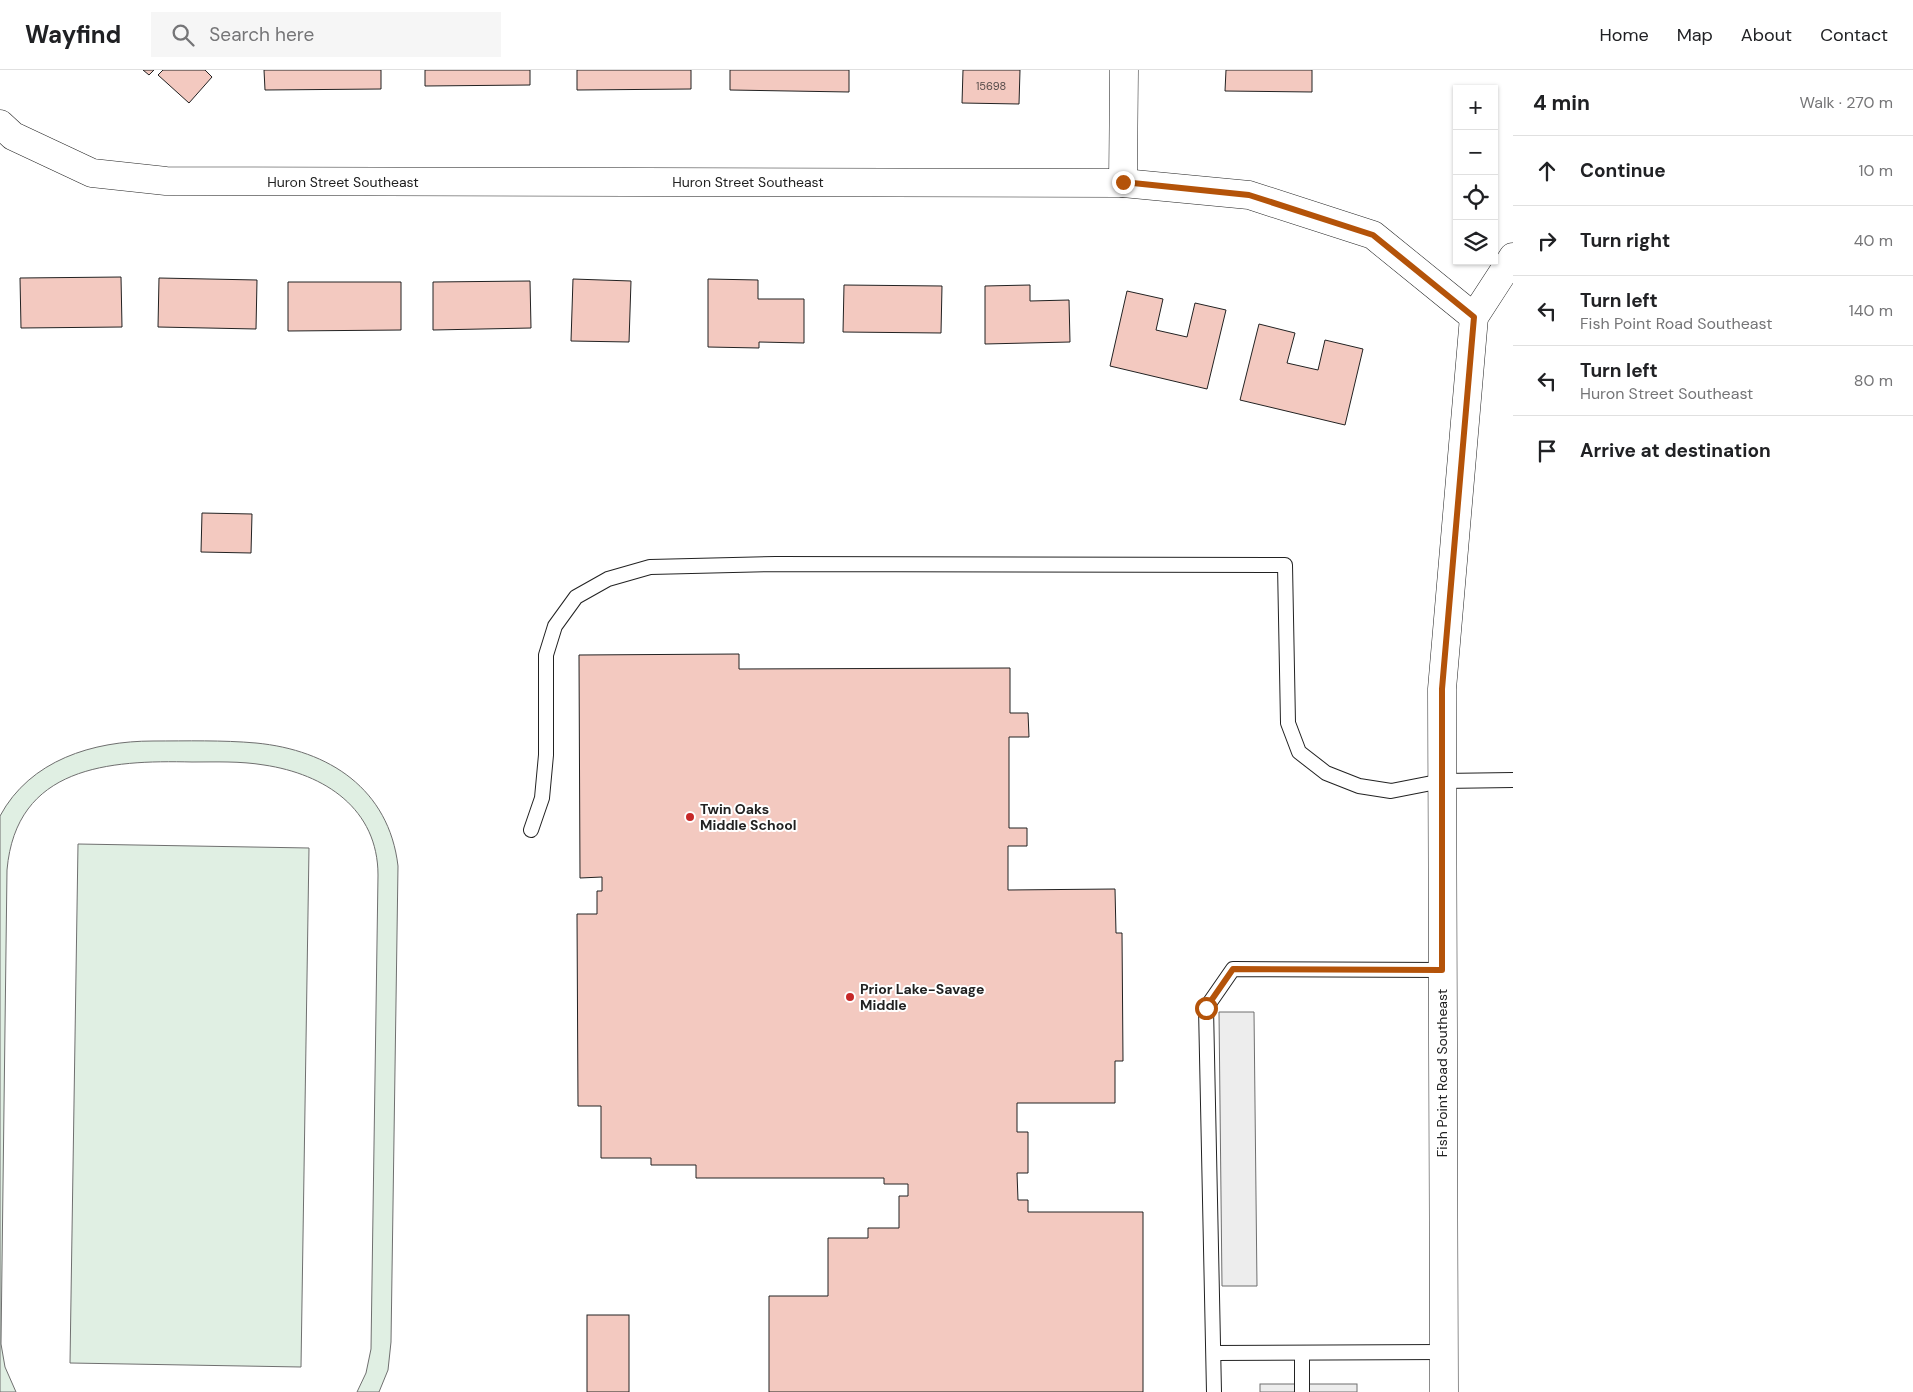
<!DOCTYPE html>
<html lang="en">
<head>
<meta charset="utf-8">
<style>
	body { margin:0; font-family:"DM Sans",sans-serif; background:#f6f6f6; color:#202124 }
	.controls { position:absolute; right:15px; top:15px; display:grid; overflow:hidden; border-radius:0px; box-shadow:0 1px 4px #0004 }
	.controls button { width:45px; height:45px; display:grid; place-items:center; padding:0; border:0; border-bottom:1px solid #e0e0e0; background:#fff; color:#202124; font:25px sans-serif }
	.stop { position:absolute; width:15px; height:15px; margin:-11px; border:4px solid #b45309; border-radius:50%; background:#fff }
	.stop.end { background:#b45309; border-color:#fff; box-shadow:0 1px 5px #0008 }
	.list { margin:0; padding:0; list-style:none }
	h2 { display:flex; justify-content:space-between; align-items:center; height:65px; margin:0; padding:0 20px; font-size:21px }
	h2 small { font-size:16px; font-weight:400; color:#757577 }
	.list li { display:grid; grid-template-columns:32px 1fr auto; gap:15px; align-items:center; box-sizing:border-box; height:70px; padding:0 20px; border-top:1px solid #e0e0e0 }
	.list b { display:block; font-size:19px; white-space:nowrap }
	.list p { margin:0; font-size:16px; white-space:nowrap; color:#757577 }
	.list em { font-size:16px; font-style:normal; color:#757577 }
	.icon { flex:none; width:28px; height:28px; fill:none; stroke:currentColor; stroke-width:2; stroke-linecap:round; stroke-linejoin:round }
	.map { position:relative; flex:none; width:1513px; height:1322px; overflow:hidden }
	header { display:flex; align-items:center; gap:30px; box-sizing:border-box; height:70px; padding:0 25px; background:#fff; border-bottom:1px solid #e0e0e0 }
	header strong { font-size:24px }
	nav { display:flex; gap:28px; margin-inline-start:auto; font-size:18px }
	.search { width:350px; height:45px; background:#f6f6f6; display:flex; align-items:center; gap:12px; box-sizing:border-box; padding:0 18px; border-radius:0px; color:#757577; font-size:19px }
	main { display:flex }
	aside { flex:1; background:#fff }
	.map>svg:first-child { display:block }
	.green { fill:#e0efe3; stroke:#6f6f6f }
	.parking { fill:#ededed; stroke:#6f6f6f }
	.building { fill:#f3c9c0; stroke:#222 }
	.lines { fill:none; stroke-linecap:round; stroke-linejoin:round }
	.service-casing { stroke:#222; stroke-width:16 }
	.minor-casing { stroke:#222; stroke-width:29 }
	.tertiary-casing { stroke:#222; stroke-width:29 }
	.service { stroke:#fff; stroke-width:14 }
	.minor { stroke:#fff; stroke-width:28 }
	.tertiary { stroke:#fff; stroke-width:28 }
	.route { stroke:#b45309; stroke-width:6 }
	.poi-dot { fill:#c62828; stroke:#fff; stroke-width:2 }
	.labels { text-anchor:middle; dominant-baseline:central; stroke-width:4; stroke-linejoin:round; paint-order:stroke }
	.number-label { font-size:11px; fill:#564c4a }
	.street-label { font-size:14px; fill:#222; stroke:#fff }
	.poi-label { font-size:14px; font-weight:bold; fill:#222; stroke:#fff; text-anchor:start }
</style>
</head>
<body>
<header>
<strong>Wayfind</strong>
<div class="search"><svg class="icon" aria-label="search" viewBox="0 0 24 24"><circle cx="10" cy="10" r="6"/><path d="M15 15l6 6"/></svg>Search here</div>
<nav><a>Home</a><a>Map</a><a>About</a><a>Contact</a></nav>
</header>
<main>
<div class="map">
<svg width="1513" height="1322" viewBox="0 0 1513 1322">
	<rect width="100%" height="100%" fill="#fff"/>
	<g class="green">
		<path d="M153,671C187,671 222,670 256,673C329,680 389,719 398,796L391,1272L388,1300L379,1322H357L366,1303L371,1279L378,805C378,739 325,704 264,695C240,691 216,692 192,692C109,690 16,696 7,800L1,1274L5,1297L16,1322H0V746C30,690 93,671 153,671Z"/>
		<path d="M78,774L309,778L301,1297L70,1293Z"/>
	</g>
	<g class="parking">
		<path d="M1219,942H1254L1257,1216H1222Z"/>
		<rect x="1260" y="1314" width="97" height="8"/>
	</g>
	<g class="building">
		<path d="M143,0H154L149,5Z"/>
		<path d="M163,0H205L212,7L189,33L158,5Z"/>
		<path d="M264,0H381V19L265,20Z"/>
		<path d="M425,0H530V15L425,16Z"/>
		<path d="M577,0H691V19L577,20Z"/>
		<path d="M730,0H849V22L730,20Z"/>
		<path d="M963,0H1020L1019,34L962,33Z"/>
		<path d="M1226,0H1312V22L1225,21Z"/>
		<path d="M121,207L122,257L21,258L20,208Z"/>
		<path d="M159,208L257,210L256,259L158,257Z"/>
		<path d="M573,209L631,211L629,272L571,271Z"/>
		<path d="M708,209L758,210V229H804V273L759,272V278L708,277Z"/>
		<path d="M530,211L531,258L433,260V212Z"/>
		<path d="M288,212H401V260L288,261Z"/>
		<path d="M844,215L942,216L941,263L843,262Z"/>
		<path d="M1030,215V231L1069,230L1070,272L985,274V216Z"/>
		<path d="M1127,221L1163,229L1156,260L1187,267L1195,233L1226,240L1207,319L1110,296Z"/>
		<path d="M1259,254L1295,263L1287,293L1318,300L1325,270L1363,279L1345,355L1240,330Z"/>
		<path d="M202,443L252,444L251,483L201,482Z"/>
		<path d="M739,584V599L1010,598V643H1028L1029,667H1009V758H1027V776H1008V820L1115,819L1116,863H1122L1123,991H1115V1033H1017V1062H1028V1103H1017L1018,1130H1028V1142H1143V1322H769V1226H828V1168H868V1158H899V1126H908V1114H884V1108H696V1095H651V1088H601V1036H578L577,844H597V821H602V807L580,808L579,585Z"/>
		<rect x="587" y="1245" width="42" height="77"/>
	</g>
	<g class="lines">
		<defs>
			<g id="service">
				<path d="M531,760L542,728L546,685V585L555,556L576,527L608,509L650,497L776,494L1285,495L1288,653L1299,682L1326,703L1359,716L1391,721L1442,711L1513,710"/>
				<path d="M1214,1283L1443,1282"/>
				<path d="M1302,1283V1322"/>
				<path d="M1214,1322L1206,938L1233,899L1442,900"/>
			</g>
			<g id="minor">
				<path d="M0,54L13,66L92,103L166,111L1123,113L1249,125L1373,165L1474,247"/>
				<path d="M1123,113L1124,0"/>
			</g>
			<path id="tertiary" d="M1444,1322L1442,619L1474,247L1513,187"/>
		</defs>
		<use href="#service" class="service-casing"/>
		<use href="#minor" class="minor-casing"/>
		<use href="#tertiary" class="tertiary-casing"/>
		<use href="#service" class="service"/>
		<use href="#minor" class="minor"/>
		<use href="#tertiary" class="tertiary"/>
	</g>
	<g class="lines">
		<path class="route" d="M1123,112L1249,125L1373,165L1474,247L1442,619V900L1233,899L1206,938"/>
	</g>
	<g class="poi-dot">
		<circle cx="690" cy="747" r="5"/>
		<circle cx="850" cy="927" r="5"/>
	</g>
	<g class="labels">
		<g class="number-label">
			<text x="991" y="16">15698</text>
		</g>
		<g class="street-label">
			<text x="343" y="112">Huron Street Southeast</text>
			<text x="748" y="112">Huron Street Southeast</text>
			<text transform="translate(1442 1003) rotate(-90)">Fish Point Road Southeast</text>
		</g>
		<g class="poi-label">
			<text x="700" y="739">Twin Oaks<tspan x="700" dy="16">Middle School</tspan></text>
			<text x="860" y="919">Prior Lake-Savage<tspan x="860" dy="16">Middle</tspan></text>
		</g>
	</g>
</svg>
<div class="controls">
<button>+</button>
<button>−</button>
<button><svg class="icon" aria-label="locate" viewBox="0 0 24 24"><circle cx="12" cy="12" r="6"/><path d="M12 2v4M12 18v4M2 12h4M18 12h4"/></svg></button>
<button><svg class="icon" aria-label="layers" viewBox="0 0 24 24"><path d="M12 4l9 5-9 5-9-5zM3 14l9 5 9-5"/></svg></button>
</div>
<div class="stop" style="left:1206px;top:938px"></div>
<div class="stop end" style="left:1123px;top:112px"></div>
</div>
<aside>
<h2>4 min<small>Walk · 270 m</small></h2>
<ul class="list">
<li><svg class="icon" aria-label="ahead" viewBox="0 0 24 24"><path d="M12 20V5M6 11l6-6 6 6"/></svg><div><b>Continue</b></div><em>10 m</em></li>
<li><svg class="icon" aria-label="right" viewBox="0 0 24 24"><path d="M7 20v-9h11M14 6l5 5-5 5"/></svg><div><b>Turn right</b></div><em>40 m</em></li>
<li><svg class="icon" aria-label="left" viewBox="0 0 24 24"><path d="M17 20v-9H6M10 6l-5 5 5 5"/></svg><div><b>Turn left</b><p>Fish Point Road Southeast</p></div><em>140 m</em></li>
<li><svg class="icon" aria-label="left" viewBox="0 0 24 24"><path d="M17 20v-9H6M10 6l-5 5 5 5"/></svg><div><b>Turn left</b><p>Huron Street Southeast</p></div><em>80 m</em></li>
<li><svg class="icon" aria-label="arrive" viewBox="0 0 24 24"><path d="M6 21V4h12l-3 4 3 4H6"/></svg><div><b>Arrive at destination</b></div></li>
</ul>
</aside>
</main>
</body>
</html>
